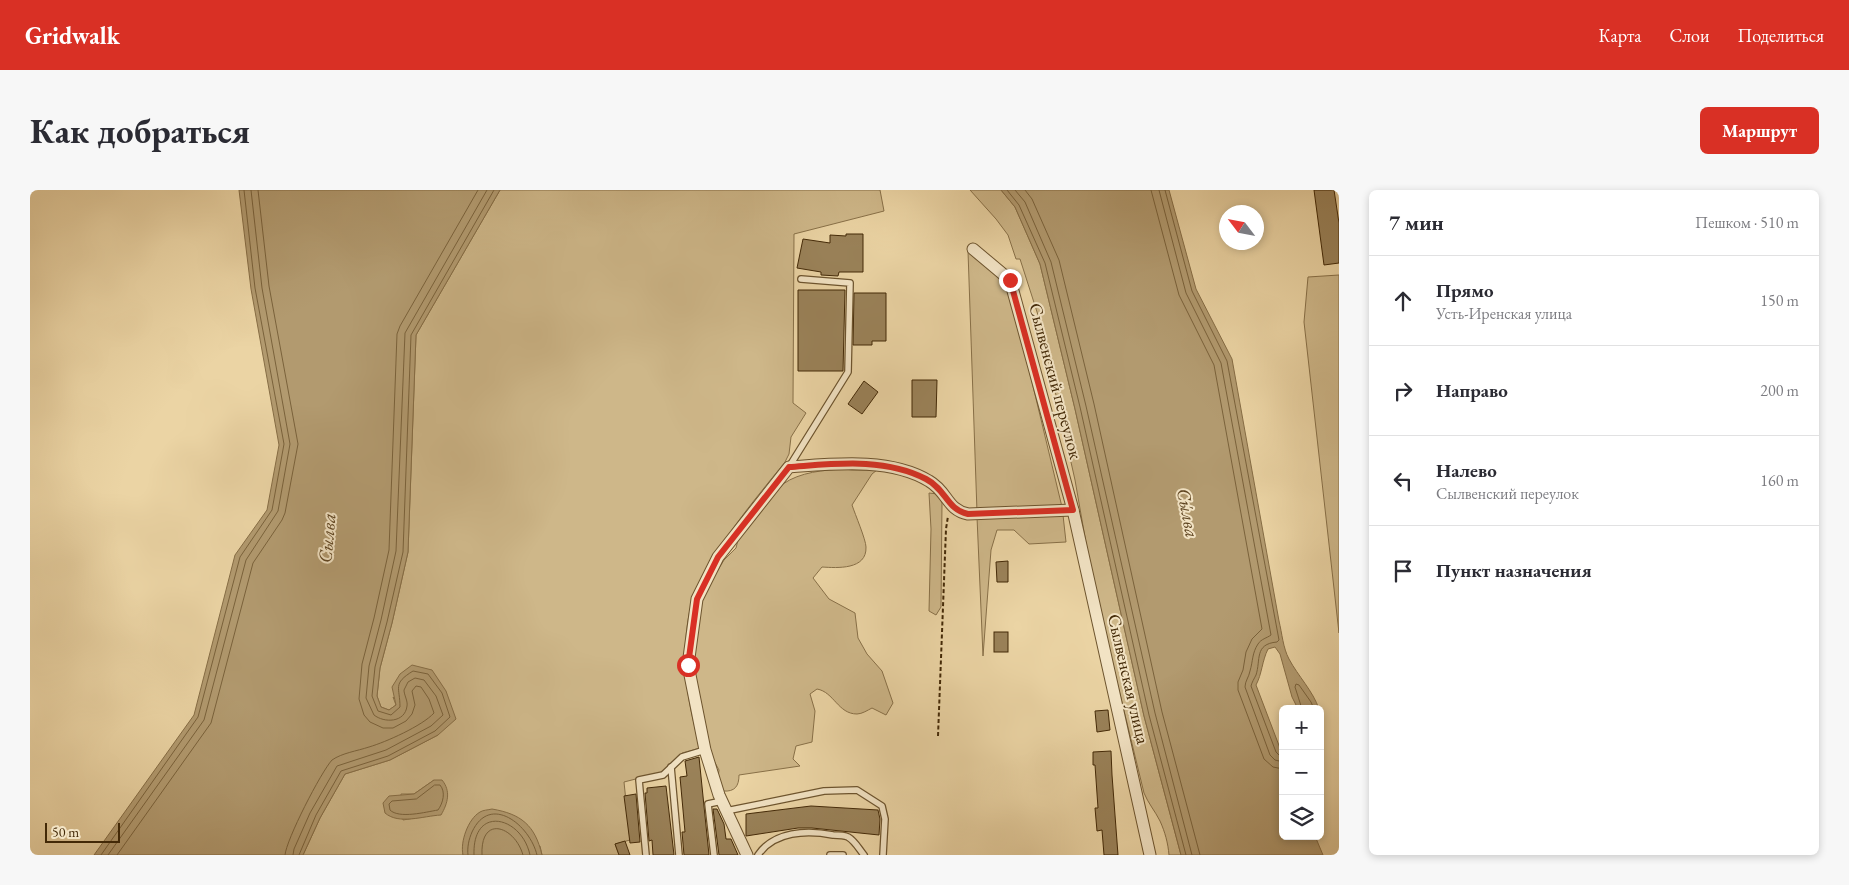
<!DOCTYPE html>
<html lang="ru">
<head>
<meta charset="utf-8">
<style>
	body { margin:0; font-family:"EB Garamond",serif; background:#f7f7f7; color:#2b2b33 }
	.controls { position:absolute; right:15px; bottom:15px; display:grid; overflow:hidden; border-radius:8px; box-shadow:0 2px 8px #0003 }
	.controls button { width:45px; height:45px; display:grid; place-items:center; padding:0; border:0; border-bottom:1px solid #e1e1e2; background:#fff; color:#2b2b33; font:25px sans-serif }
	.compass { position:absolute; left:1189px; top:15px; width:45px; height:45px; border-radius:50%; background:#fff; box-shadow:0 2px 8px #0003; rotate:302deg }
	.scale { position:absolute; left:15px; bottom:12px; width:75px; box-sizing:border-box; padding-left:5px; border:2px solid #432907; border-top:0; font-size:14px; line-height:18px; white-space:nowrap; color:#432907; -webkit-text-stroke:4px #f2e3c4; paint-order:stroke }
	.stop { position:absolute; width:15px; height:15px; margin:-11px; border:4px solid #d93025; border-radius:50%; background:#fff }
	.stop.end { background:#d93025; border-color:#fff; box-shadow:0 1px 5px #0008 }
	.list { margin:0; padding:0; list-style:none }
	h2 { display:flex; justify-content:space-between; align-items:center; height:65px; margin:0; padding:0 20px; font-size:21px }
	h2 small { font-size:16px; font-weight:400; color:#7c7c81 }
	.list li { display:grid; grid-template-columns:32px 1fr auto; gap:15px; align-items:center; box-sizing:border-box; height:90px; padding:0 20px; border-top:1px solid #e1e1e2 }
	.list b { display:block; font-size:19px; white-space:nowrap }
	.list p { margin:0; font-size:16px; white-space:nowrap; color:#7c7c81 }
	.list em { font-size:16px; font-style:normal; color:#7c7c81 }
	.icon { flex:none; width:28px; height:28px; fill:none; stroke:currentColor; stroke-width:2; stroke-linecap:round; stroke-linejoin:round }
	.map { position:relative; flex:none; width:1309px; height:665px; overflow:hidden; border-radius:8px }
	header { display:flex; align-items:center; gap:30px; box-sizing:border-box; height:70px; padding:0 25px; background:#d93025; color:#fff }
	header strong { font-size:24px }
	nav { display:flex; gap:28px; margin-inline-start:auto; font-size:18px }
	.intro { display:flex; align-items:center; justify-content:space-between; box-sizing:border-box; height:120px; padding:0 30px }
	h1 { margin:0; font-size:35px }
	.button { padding:12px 22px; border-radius:8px; background:#d93025; color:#fff; font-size:18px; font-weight:700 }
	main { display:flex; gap:30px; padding:0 30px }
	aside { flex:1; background:#fff; border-radius:8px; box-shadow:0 2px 8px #0003 }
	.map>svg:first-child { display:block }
	.green { fill:#ceb789; stroke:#887048; fill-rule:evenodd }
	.water { fill:#b29a6f; stroke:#866d45 }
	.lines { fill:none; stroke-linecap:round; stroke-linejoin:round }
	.shore { stroke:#7a623b; stroke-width:1 }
	.building { fill:#9a8259; stroke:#432907 }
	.lane-casing { stroke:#6d542e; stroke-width:8 }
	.street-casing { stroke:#6d542e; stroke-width:13 }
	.path { stroke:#432907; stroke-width:2; stroke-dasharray:4 2.5; stroke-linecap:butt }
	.lane { stroke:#f2e3c4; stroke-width:5.5 }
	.street { stroke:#f2e3c4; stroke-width:11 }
	.route { stroke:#d93025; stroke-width:6 }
	.labels { text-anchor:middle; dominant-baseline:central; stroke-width:4; stroke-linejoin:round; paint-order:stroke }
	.street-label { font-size:18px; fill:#432907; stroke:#f2e3c4 }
	.water-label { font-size:19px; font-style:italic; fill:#5f4521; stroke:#f2e3c4 }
</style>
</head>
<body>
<header>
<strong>Gridwalk</strong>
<nav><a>Карта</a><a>Слои</a><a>Поделиться</a></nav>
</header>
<div class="intro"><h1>Как добраться</h1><a class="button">Маршрут</a></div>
<main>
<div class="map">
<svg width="1309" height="665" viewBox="0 0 1309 665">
	<rect width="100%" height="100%" fill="#ebd4a4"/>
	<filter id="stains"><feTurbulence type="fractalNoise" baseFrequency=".004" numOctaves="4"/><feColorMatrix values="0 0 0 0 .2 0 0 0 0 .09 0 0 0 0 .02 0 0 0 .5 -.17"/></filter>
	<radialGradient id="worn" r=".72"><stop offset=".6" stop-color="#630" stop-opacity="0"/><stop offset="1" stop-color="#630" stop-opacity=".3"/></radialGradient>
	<g class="green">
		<path d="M470,0H850L854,21L764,44L763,213L776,223L761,247L759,264L755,272C722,313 686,355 665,404C656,425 654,460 656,483C657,508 664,534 670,558L652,563L633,582L594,592L600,650L585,654L589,665H512L510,656L433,661V665H273L290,628L315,584L360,570L408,545L363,507L366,515L359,520L351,517L347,506L350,478L362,433L378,362L386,145ZM404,590L390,627L373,630L371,604H384Z"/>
		<path d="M940,0H971L985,17L1010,74L1045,219L1114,526L1151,665H1139C1138,653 1135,642 1130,631C1125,621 1118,613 1114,603L1063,393L1045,290L1008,125L990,69H986L978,45L966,29Z"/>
		<path d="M938,61L978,92L1032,317L947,322Z"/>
		<path d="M1309,85V443L1274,132L1278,87Z"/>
		<path d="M814,279L822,280H847L842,284L822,315C825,324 836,350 836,357C837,380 807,378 792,377L783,388L799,409L825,423L828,448L837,464L852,481L863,513L856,525L842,518C838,520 832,524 827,524C808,524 804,502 787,499L780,504L785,521L782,552L766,556L763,569L770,576L709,585C709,596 705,602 693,601L688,588L689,580L677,558L663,477L667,427L674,403L694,370L706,358L708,350L753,294C770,282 794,280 814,279Z"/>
		<path d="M899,303L908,304L912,313L911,417L906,425L899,421L901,339Z"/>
		<path d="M1033,325L1036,352L999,354L984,340H967L961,360L953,466L947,327Z"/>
	</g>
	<g class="water">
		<path d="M209,0H470L386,145L378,362L362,433L350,478L347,506L351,517L359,520L366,515L362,497L370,484L382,475L402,480L416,501L426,529L408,545L360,570L315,584L290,628L273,665H64L164,525L205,365L237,320L249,255L221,99Z"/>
		<path d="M971,0H1139L1166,99L1202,169L1249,431C1252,443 1253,458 1259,469C1268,486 1283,501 1289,519H1268L1262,507L1250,464L1245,457L1238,459C1232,471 1232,484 1226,495L1253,566V646H1285L1293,665H1151L1114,526L1045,219L1010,74L985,17Z"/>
		<path d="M404,590H412C421,601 418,613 411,625C393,626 369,635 355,623L353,613L359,606L384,604Z"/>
		<path d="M462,619C491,624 505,635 512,665H433C430,652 438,629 450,622C453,620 458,620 462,619Z"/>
	</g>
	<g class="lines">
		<g class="shore">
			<path d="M977,0L989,15L1015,73L1050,217L1119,525L1156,665"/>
			<path d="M985,0L995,12L1021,72L1056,216L1125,523L1162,665"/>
			<path d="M995,0L1002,9L1029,70L1064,214L1132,522L1170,665"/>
			<path d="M1121,0L1149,105L1184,175L1232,439L1222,449L1216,462L1213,480L1208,492V500L1234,569L1243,577L1253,579"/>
			<path d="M1129,0L1156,103L1191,173L1241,445C1237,448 1231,449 1228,454C1222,463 1223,471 1220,481C1219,487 1215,491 1215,497L1240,565L1245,570L1253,572"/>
			<path d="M1135,0L1162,101L1197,171L1249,450L1247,452C1224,454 1231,470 1226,485C1224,489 1222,492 1221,496L1246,562L1249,565H1253"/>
			<path d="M1272,519L1265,497L1266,494L1269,495L1281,512L1284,519"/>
			<path d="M405,595H410C416,602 413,613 408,620C396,622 369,629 360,620L359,614L362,611L386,609Z"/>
			<path d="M71,665L168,527L210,367L242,320L254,254L225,98L214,0"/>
			<path d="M78,665L174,530L216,370L248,321L260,254L232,98L221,0"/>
			<path d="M87,665L181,533L223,373L252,330L255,323L268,254L239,96L228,0"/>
			<path d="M255,665C256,650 291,582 302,570C312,563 327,561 339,557C356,552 392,536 404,523L399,509L391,497L386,496L382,501L385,515L382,524L376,531L363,538H353L340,532L334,525L329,509L332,474L344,428L359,360L367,144L370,136L448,0"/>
			<path d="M263,665L264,659L280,623L307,576L356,560L401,536L413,525L406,506L394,490L385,488L378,492L374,500C374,505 378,511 377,516C375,533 354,533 344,525L336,508L339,476L351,430L366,361L375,143L457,0"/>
			<path d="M269,665L286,625L311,581L358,566L405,541L420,527L412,503L398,484L383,481C362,494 370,497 370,517L361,525L348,521L342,506L345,477L357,432L373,362L381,145L464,0"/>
			<path d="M438,665C437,657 439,649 442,642C460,603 500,635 507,665"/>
			<path d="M444,665C442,614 492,626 500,665"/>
			<path d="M452,665C450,624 485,636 493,665"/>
		</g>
	</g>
	<g class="building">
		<path d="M1284,0H1304L1309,33V73L1294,75Z"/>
		<path d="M816,44H833V82H809L808,86L791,85V82L767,78L773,49L800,53V45L816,46Z"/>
		<path d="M768,100H815L813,181H768Z"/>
		<path d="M824,103H856V151H842V155H823Z"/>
		<path d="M882,190H907L906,227H882Z"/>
		<path d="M834,191L848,202L832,224L818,214Z"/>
		<path d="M978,371V392H967L966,372Z"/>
		<rect x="964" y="442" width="14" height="20"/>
		<path d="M1078,520L1080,540L1067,542L1065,521Z"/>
		<path d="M1081,561L1082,585L1088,665H1074L1072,640L1067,641L1065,618H1068L1065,575H1063V562Z"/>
		<path d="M669,567L679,665H654L652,642H655L650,587L657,586L655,571Z"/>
		<path d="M636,596L644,665H623L622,650L619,651L615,603H617V598Z"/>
		<path d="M606,604L610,652L600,653L594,606Z"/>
		<path d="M781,616L848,620L850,629L849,645L782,638H768L716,646V624Z"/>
		<path d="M683,619H687L694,634L696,649H701L708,665H689Z"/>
		<path d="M595,651L600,665H589L585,654Z"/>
	</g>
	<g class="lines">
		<defs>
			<g id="lane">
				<path d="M759,277L818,182L820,93L771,89"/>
				<path d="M641,577L649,665"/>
				<path d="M696,621L794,601L827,600L852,616L855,629L853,665"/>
				<path d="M616,665L609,590L633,585L652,567L675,560"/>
				<path d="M684,665L678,614L692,611"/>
				<path d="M728,665C744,641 777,640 803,645C807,645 814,645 818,647C825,651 829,659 834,665"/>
				<path d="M800,665H813"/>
			</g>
			<g id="street">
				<path d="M943,59L980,90L1043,320L1120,665"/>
				<path d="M717,665L689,605L675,560L658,475L667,409L688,367L759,277C802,274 860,267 899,291C918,302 917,320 938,324L1043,320"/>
			</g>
		</defs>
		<use href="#lane" class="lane-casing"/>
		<use href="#street" class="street-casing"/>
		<path class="path" d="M908,546L916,339L918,326"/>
		<use href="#lane" class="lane"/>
		<use href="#street" class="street"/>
	</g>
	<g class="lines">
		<path class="route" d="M658,475L667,409L688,367L759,277C803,274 854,267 896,289C917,300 916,319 938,324L1043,320L980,90"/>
	</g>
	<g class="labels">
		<g class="street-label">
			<text transform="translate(1026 191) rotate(75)">Сылвенский переулок</text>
			<text transform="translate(1099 489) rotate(77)">Сылвенская улица</text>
		</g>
		<g class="water-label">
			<text transform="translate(1158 323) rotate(79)">Сы́лва</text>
			<text transform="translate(297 348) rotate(-85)">Сылва</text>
		</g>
	</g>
	<rect width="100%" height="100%" filter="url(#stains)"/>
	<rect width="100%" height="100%" fill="url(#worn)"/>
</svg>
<div class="controls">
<button>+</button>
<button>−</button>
<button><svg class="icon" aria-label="layers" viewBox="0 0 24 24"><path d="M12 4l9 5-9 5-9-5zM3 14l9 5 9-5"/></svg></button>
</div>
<svg class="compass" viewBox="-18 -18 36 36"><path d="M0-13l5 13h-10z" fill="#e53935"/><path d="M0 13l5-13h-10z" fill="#7c7c81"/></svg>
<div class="scale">50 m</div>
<div class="stop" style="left:658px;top:475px"></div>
<div class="stop end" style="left:980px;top:90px"></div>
</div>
<aside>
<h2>7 мин<small>Пешком · 510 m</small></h2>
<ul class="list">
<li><svg class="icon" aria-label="ahead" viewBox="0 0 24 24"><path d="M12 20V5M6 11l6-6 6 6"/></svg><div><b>Прямо</b><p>Усть-Иренская улица</p></div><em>150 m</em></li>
<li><svg class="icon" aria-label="right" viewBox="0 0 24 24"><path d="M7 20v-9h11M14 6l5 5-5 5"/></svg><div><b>Направо</b></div><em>200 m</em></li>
<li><svg class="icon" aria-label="left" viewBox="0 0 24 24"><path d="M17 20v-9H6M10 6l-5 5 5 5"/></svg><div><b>Налево</b><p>Сылвенский переулок</p></div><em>160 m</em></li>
<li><svg class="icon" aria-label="arrive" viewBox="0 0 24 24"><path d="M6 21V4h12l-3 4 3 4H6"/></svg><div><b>Пункт назначения</b></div></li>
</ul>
</aside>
</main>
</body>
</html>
